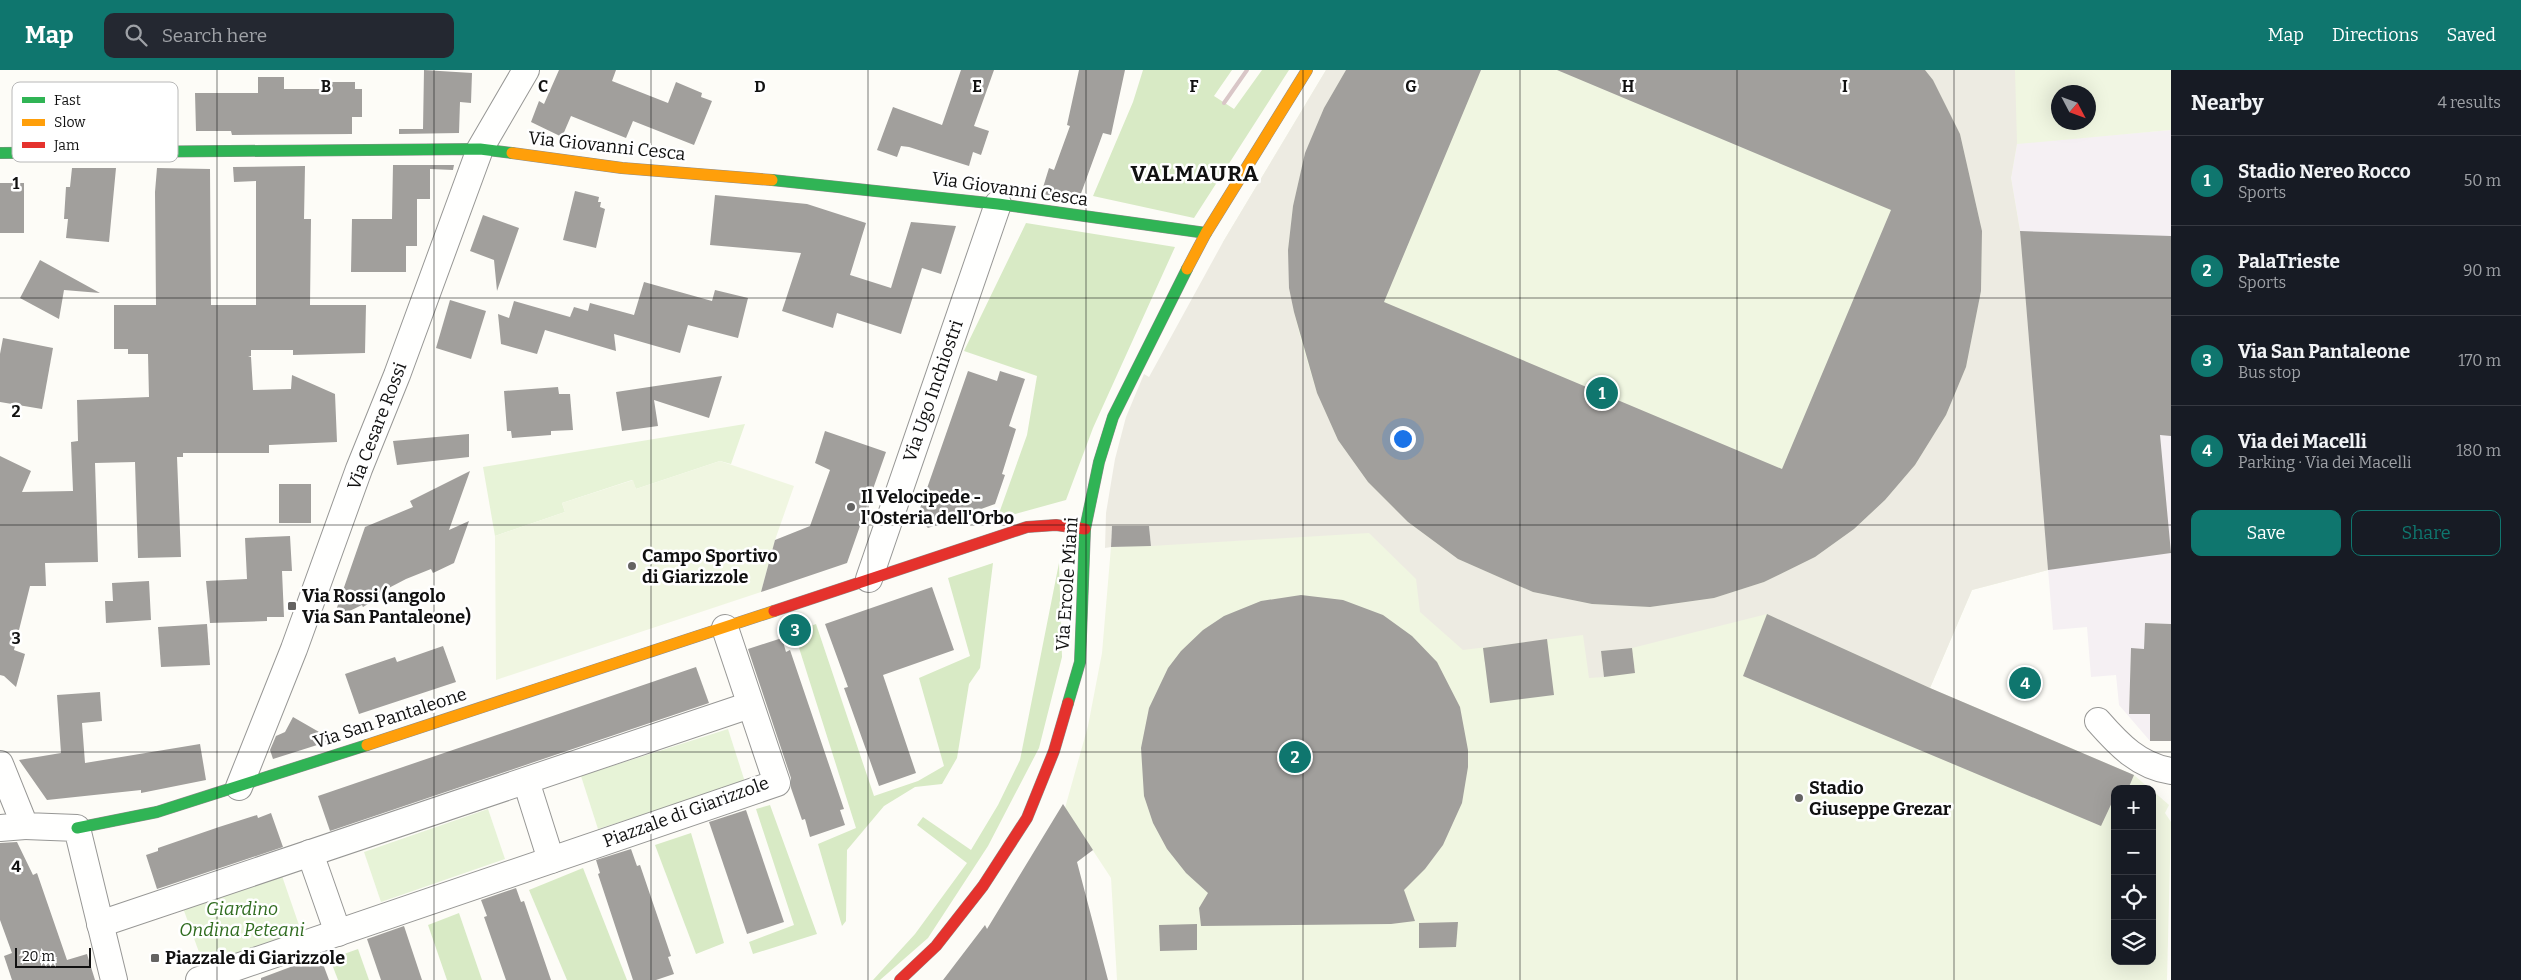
<!DOCTYPE html>
<html lang="en">
<head>
<meta charset="utf-8">
<style>
	body { margin:0; font-family:Bitter,serif; background:#242831; color:#f1f3f6 }
	.controls { position:absolute; right:15px; bottom:15px; display:grid; overflow:hidden; border-radius:10px; box-shadow:0 5px 20px #0002 }
	.controls button { width:45px; height:45px; display:grid; place-items:center; padding:0; border:0; border-bottom:1px solid #363941; background:#171b24; color:#f1f3f6; font:25px sans-serif }
	.compass { position:absolute; left:2051px; top:15px; width:45px; height:45px; border-radius:50%; background:#171b24; box-shadow:0 5px 20px #0002; rotate:131deg }
	.scale { position:absolute; left:15px; bottom:12px; width:76px; box-sizing:border-box; padding-left:5px; border:2px solid #111; border-top:0; font-size:14px; line-height:18px; white-space:nowrap; color:#111; -webkit-text-stroke:4px #fff; paint-order:stroke }
	.you { position:absolute; left:1402px; top:368px; width:18px; height:18px; margin:-12px; border:4px solid #fff; border-radius:50%; background:#1a73e8; box-shadow:0 0 0 8px #1a73e833 }
	.badge { display:grid; place-items:center; width:32px; height:32px; border-radius:50%; background:#0f766e; color:#fff; font-size:16px; font-weight:700 }
	.pin { position:absolute; translate:-50% -50%; border:2px solid #fff; box-shadow:0 1px 5px #0006 }
	.list { margin:0; padding:0; list-style:none }
	h2 { display:flex; justify-content:space-between; align-items:center; height:65px; margin:0; padding:0 20px; font-size:21px }
	h2 small { font-size:16px; font-weight:400; color:#9ea1a6 }
	.list li { display:grid; grid-template-columns:32px 1fr auto; gap:15px; align-items:center; box-sizing:border-box; height:90px; padding:0 20px; border-top:1px solid #363941 }
	.list b { display:block; font-size:19px; white-space:nowrap }
	.list p { margin:0; font-size:16px; white-space:nowrap; color:#9ea1a6 }
	.list em { font-size:16px; font-style:normal; color:#9ea1a6 }
	.actions { display:flex; gap:10px; padding:15px 20px }
	.actions a { flex:1; padding:11px 0; border:1px solid #0f766e; border-radius:10px; text-align:center; font-size:18px; color:#0f766e }
	.actions .main { background:#0f766e; color:#fff }
	.icon { flex:none; width:28px; height:28px; fill:none; stroke:currentColor; stroke-width:2; stroke-linecap:round; stroke-linejoin:round }
	.map { position:relative; flex:none; width:2171px; height:910px; overflow:hidden }
	header { display:flex; align-items:center; gap:30px; box-sizing:border-box; height:70px; padding:0 25px; background:#0f766e; color:#fff }
	header strong { font-size:24px }
	nav { display:flex; gap:28px; margin-inline-start:auto; font-size:18px }
	.search { width:350px; height:45px; background:#242831; display:flex; align-items:center; gap:12px; box-sizing:border-box; padding:0 18px; border-radius:10px; color:#9ea1a6; font-size:19px }
	main { display:flex }
	aside { flex:1; background:#171b24 }
	.map>svg:first-child { display:block }
	.industrial { fill:#f5f0f3 }
	.green { fill:#e7f3d7 }
	.forest { fill:#d8eac5 }
	.pitch { fill:#f0f6e1; fill-rule:evenodd }
	.plaza { fill:#edebe2 }
	.building { fill:#a19f9c }
	.lines { fill:none; stroke-linecap:round; stroke-linejoin:round }
	.street-casing { stroke:#979795; stroke-width:28 }
	.fast-casing { stroke:#8e8d8b; stroke-width:12 }
	.slow-casing { stroke:#8e8d8b; stroke-width:12 }
	.jam-casing { stroke:#8e8d8b; stroke-width:12 }
	.street { stroke:#fffffe; stroke-width:26 }
	.fast { stroke:#30b455; stroke-width:11 }
	.slow { stroke:#ff9f0a; stroke-width:11 }
	.jam { stroke:#e5322d; stroke-width:11 }
	.rail { stroke:#d9c6c7; stroke-width:4 }
	.grid { fill:none; stroke:#111; stroke-width:1; stroke-opacity:0.55 }
	.poi-dot { fill:#646362; stroke:#fff; stroke-width:2 }
	.labels { text-anchor:middle; dominant-baseline:central; stroke-width:5; stroke-linejoin:round; paint-order:stroke }
	.street-label { font-size:18px; fill:#111; stroke:#fff }
	.poi-label { font-size:18px; font-weight:bold; fill:#111; stroke:#fff; text-anchor:start }
	.park-label { font-size:18px; font-style:italic; fill:#2f6b1f; stroke:#fff }
	.district-label { font-size:22px; font-weight:bold; letter-spacing:1px; fill:#111; stroke:#fff }
	.key { fill:#fff; stroke:#b8b8b8; stroke-width:1 }
	.key-label { font-size:14px; fill:#111 }
	.grid-label { font-size:16px; text-anchor:middle; font-weight:bold; fill:#111; stroke:#fff; stroke-width:5; stroke-linejoin:round; paint-order:stroke }
</style>
</head>
<body>
<header>
<strong>Map</strong>
<div class="search"><svg class="icon" aria-label="search" viewBox="0 0 24 24"><circle cx="10" cy="10" r="6"/><path d="M15 15l6 6"/></svg>Search here</div>
<nav><a>Map</a><a>Directions</a><a>Saved</a></nav>
</header>
<main>
<div class="map">
<svg width="2171" height="910" viewBox="0 0 2171 910">
	<rect width="100%" height="100%" fill="#fdfcf7"/>
	<path class="industrial" d="M2171,60V554L2145,553L2144,579H2131L2129,643L2151,644L2150,671L2119,635L2116,605L2091,607L2087,557L2053,560L2020,161L2011,108L2017,73Z"/>
	<g class="green">
		<path d="M745,354L731,394L720,391L636,419L632,410L562,433L565,442L495,466L483,397Z"/>
		<path d="M728,659L745,712L598,759L581,706Z"/>
		<path d="M488,739L505,789L381,832L364,782Z"/>
		<path d="M281,803L301,861L204,896L183,838Z"/>
	</g>
	<g class="forest">
		<path d="M1143,0H1232L1214,26L1234,39L1262,0H1289L1194,148L1093,126L1133,32Z"/>
		<path d="M1026,153L1175,177L1093,358L1066,430L997,449L1027,365L1037,306L964,281Z"/>
		<path d="M993,493L980,598L969,614L957,688L942,714L915,717L884,736L847,780L846,851L842,856L818,774L856,758L794,562L816,554L874,726L918,711L944,696L919,608L970,586L948,508Z"/>
		<path d="M1059,493L1062,587L1039,678L988,776L928,868L880,910H873L915,864L967,793L917,755L923,747L971,780L998,735L1020,690Z"/>
		<path d="M770,735L817,864L753,884L749,872L794,855L756,739Z"/>
		<path d="M691,763L724,873L696,884L655,775Z"/>
		<path d="M583,798L627,910H567L529,820Z"/>
		<path d="M459,843L482,910H447L428,855Z"/>
		<path d="M358,879L369,910H338L330,889Z"/>
	</g>
	<g class="pitch">
		<path d="M1326,0H2171V60L2017,74L2011,108L2020,161L2048,500L1972,520L1930,618L2134,705L2150,719H2115V891H2152V720L2169,735L2165,743L2171,752L2167,910H1117L1111,808L1065,738L1088,656L1102,583L1111,477L1244,470L1223,172ZM2058,22H2088V52H2058Z"/>
		<path d="M720,391L794,416L775,470L761,522L496,610L495,466L565,442L562,433L633,410L636,419Z"/>
	</g>
	<path class="plaza" d="M1326,0H1346L1324,38L1305,84L1293,136L1288,180L1294,242L1303,278L1317,323L1338,370L1368,412L1408,452L1458,489L1533,522L1592,534L1650,537L1714,528L1764,512L1815,487L1854,459L1885,430L1915,395L1946,345L1966,297L1981,221L1982,161L1960,64L1933,10L1925,0H2015L2017,73L2011,108L2020,161L2048,500L1972,520L1930,618L1767,544L1632,578L1601,581L1604,607L1589,608L1583,565L1463,580L1420,542L1416,509L1369,463L1151,476L1149,456H1112L1111,477L1105,478L1106,443L1115,389L1126,347L1144,304L1149,307L1223,172Z"/>
	<g class="building">
		<path d="M424,0L472,3L471,33L460,32L459,63L399,64V59H423Z"/>
		<path d="M559,0H616L612,11L668,33L676,12L702,23L701,27L712,31L694,75L633,51L626,68L571,46L562,67L531,52L539,31L544,34Z"/>
		<path d="M961,0H994L974,56L989,61L981,85L973,82L969,96L909,77L901,76L897,87L877,80L893,37L942,55Z"/>
		<path d="M1079,0H1125L1111,65L1103,63L1079,129L1063,124L1062,127L1041,124L1049,98L1054,100L1070,56L1067,55Z"/>
		<path d="M1346,0H1481L1384,232L1782,399L1891,140L1557,0H1925L1933,10L1960,64L1982,161L1981,221L1966,297L1946,345L1915,395L1885,430L1854,459L1815,487L1764,512L1714,528L1650,537L1592,534L1533,522L1458,489L1408,452L1368,412L1338,370L1317,323L1294,242L1289,218L1288,180L1293,136L1305,83L1324,38Z"/>
		<path d="M258,7H284V19H322V12H355V19H362V47H352V64L232,65L231,61H196L195,23H258Z"/>
		<path d="M393,95H454L453,100L430,99V129H417V176H406V202H351L352,149H392Z"/>
		<path d="M305,96L304,149H311L310,235H366L365,283L293,285V280H251V286H248L251,287L253,320L291,319L292,305L335,324L337,372L269,375V383H183V387H177L181,487L138,488L135,392L95,393L98,492L45,493L46,516H30L14,580L25,584L16,617L4,606L0,605V386L31,401L22,422L73,421L71,372L78,371L77,330L149,327L148,284H128V279H114V235H156L155,122L157,98L210,99L211,235H256V111L234,112L233,97Z"/>
		<path d="M72,98H116L109,172L66,168L68,149H64L66,117H70Z"/>
		<rect x="0" y="113" width="24" height="50"/>
		<path d="M575,121L599,127L598,132H601L600,137L605,139L596,178L563,170Z"/>
		<path d="M715,125L807,134L866,153L850,205L891,218L911,152L956,156L941,204L922,198L901,264L837,243L833,258L782,241L801,183L710,175Z"/>
		<path d="M483,145L519,158L497,221L494,190L470,181Z"/>
		<path d="M2020,161L2171,166V366L2160,365L2171,483L2048,500Z"/>
		<path d="M40,190L100,223L64,220L59,249L20,228Z"/>
		<path d="M644,212L712,231L715,220L748,228L738,268L688,255L680,283L614,264L616,281L545,260L537,284L501,274L498,244L509,248L514,231L570,247L574,237L588,241L590,233L634,245Z"/>
		<path d="M450,230L486,241L471,289L436,278Z"/>
		<path d="M3,268L53,278L42,339L0,332V284Z"/>
		<path d="M968,301L997,311L1000,301L1025,309L1009,356L1016,359L1002,404L1005,405L995,434L928,458L917,447Z"/>
		<path d="M722,306L709,348L654,330L658,356L622,361L616,322Z"/>
		<path d="M558,317L559,324H570L573,360L551,361V365L512,368L511,361H507L504,321Z"/>
		<path d="M825,361L886,382L847,493L761,522L775,470L810,456L830,400L815,393Z"/>
		<path d="M469,364V387L397,395L393,371Z"/>
		<path d="M470,401L449,460L469,451L454,493L433,503L431,499L406,509L383,521L384,524L363,537L362,535L333,549L365,457L413,437L410,431Z"/>
		<rect x="279" y="414" width="32" height="39"/>
		<path d="M1112,456H1149L1151,476L1111,477Z"/>
		<path d="M290,466L292,501H282L284,547H267V551L210,553L206,511L247,509L245,468Z"/>
		<path d="M149,511L151,550L106,553L105,531H113L112,513Z"/>
		<path d="M932,517L954,580L883,605L916,703L879,716L844,618L848,617L825,554Z"/>
		<path d="M1301,525L1343,530L1383,545L1412,566L1437,592L1460,637L1468,680V697L1462,733L1443,775L1425,799L1404,820L1415,851L1391,854L1201,856L1199,838L1208,823L1186,803L1167,779L1153,753L1144,726L1141,678L1149,638L1168,598L1181,581L1203,560L1224,546L1261,531Z"/>
		<path d="M1767,544L1930,618L2134,705L2128,719H2115V726L2101,756L1743,606Z"/>
		<path d="M2145,553L2171,554V671H2150V644H2129L2131,578L2144,579Z"/>
		<path d="M207,554L210,595L161,597L158,557Z"/>
		<path d="M782,568L786,582L790,580L844,739L840,740L845,755L810,767L805,749L802,750L791,718V708L748,579Z"/>
		<path d="M1547,569L1554,625L1490,633L1483,578Z"/>
		<path d="M443,576L456,612L359,644L345,604L395,587L397,592Z"/>
		<path d="M1632,578L1635,603L1604,607L1601,581Z"/>
		<path d="M696,597L709,633L330,761L318,726Z"/>
		<path d="M100,622L102,651L82,653L85,693L200,674L206,710L141,723V720L47,730L19,690L61,683L57,625Z"/>
		<path d="M293,647L333,670L273,689L270,680L276,666L285,662Z"/>
		<path d="M1063,734L1093,780L1077,792L1108,910H943L985,855L987,859Z"/>
		<path d="M746,740L784,852L747,864L709,752Z"/>
		<path d="M271,743L283,777L157,819L146,785L158,781V778L219,757L257,745L258,748Z"/>
		<path d="M17,772L33,805L37,803L67,890L87,884L95,910H12L4,886L12,883L0,850V773Z"/>
		<path d="M631,779L637,796L640,795L671,886L668,887L674,904L656,910H633L598,804L600,803L596,790Z"/>
		<path d="M516,818L521,832L524,831L551,910H506L484,847L487,846L481,830Z"/>
		<path d="M1458,852L1456,877L1419,878V853Z"/>
		<path d="M1197,854V880L1160,881L1159,855Z"/>
		<path d="M404,856L422,910H381L367,869Z"/>
		<path d="M320,886L329,910H261V908Z"/>
	</g>
	<g class="lines">
		<defs>
			<g id="street">
				<path d="M869,509L998,134"/>
				<path d="M2098,651C2119,675 2139,696 2171,701"/>
				<path d="M0,694L25,756L77,758L114,910"/>
				<path d="M526,711L551,790"/>
				<path d="M239,717L294,579L359,399L397,305L480,79L526,0"/>
				<path d="M0,758L25,756"/>
				<path d="M310,783L338,863"/>
				<path d="M100,854L750,635"/>
				<path d="M199,910L777,713L725,558"/>
			</g>
			<g id="fast">
				<path d="M0,83L480,79L512,83"/>
				<path d="M772,110L998,134L1206,163"/>
				<path d="M1068,633L1080,592L1085,459L1099,392L1113,347L1187,199"/>
				<path d="M77,758L157,742L367,675"/>
			</g>
			<g id="slow">
				<path d="M512,83L622,98L772,110"/>
				<path d="M1187,199L1206,163L1307,0"/>
				<path d="M367,675L774,541"/>
			</g>
			<g id="jam">
				<path d="M774,541L1027,457L1056,455L1085,459"/>
				<path d="M900,910L936,876L983,816L1027,748L1054,681L1068,633"/>
			</g>
		</defs>
		<use href="#street" class="street-casing"/>
		<use href="#fast" class="fast-casing"/>
		<use href="#slow" class="slow-casing"/>
		<use href="#jam" class="jam-casing"/>
		<use href="#street" class="street"/>
		<use href="#fast" class="fast"/>
		<use href="#slow" class="slow"/>
		<use href="#jam" class="jam"/>
		<path class="rail" d="M1224,33L1247,0"/>
	</g>
	<path class="grid" d="M217,0V910M434,0V910M651,0V910M868,0V910M1086,0V910M1303,0V910M1520,0V910M1737,0V910M1954,0V910M0,228H2171M0,455H2171M0,682H2171"/>
	<g class="poi-dot">
		<circle cx="851" cy="437" r="5"/>
		<circle cx="632" cy="496" r="5"/>
		<rect x="287" y="531" width="10" height="10" rx="2.5"/>
		<circle cx="1799" cy="728" r="5"/>
		<rect x="150" y="883" width="10" height="10" rx="2.5"/>
	</g>
	<g class="labels">
		<g class="street-label">
			<text transform="translate(607 76) rotate(6)">Via Giovanni Cesca</text>
			<text transform="translate(1010 119) rotate(8)">Via Giovanni Cesca</text>
			<text transform="translate(933 321) rotate(-71)">Via Ugo Inchiostri</text>
			<text transform="translate(377 356) rotate(-69)">Via Cesare Rossi</text>
			<text transform="translate(1067 514) rotate(-86)">Via Ercole Miani</text>
			<text transform="translate(390 648) rotate(-18)">Via San Pantaleone</text>
			<text transform="translate(686 742) rotate(-20)">Piazzale di Giarizzole</text>
		</g>
		<g class="poi-label">
			<text x="861" y="427">Il Velocipede -<tspan x="861" dy="21">l'Osteria dell'Orbo</tspan></text>
			<text x="642" y="486">Campo Sportivo<tspan x="642" dy="21">di Giarizzole</tspan></text>
			<text x="302" y="526">Via Rossi (angolo<tspan x="302" dy="21">Via San Pantaleone)</tspan></text>
			<text x="1809" y="718">Stadio<tspan x="1809" dy="21">Giuseppe Grezar</tspan></text>
			<text x="165" y="888">Piazzale di Giarizzole</text>
		</g>
		<g class="park-label">
			<text x="242" y="839">Giardino<tspan x="242" dy="21">Ondina Peteani</tspan></text>
		</g>
		<g class="district-label">
			<text x="1195" y="103">VALMAURA</text>
		</g>
	</g>
	<rect x="12" y="12" width="166" height="80" rx="8" class="key"/>
	<rect x="22" y="27" width="23" height="6" fill="#30b455"/>
	<rect x="22" y="49" width="23" height="7" fill="#ff9f0a"/>
	<rect x="22" y="72" width="23" height="6" fill="#e5322d"/>
	<g class="key-label">
		<text x="54" y="35">Fast</text>
		<text x="54" y="57">Slow</text>
		<text x="54" y="80">Jam</text>
	</g>
	<g class="grid-label">
		<text x="326" y="22">B</text>
		<text x="543" y="22">C</text>
		<text x="760" y="22">D</text>
		<text x="977" y="22">E</text>
		<text x="1194" y="22">F</text>
		<text x="1411" y="22">G</text>
		<text x="1628" y="22">H</text>
		<text x="1845" y="22">I</text>
		<text x="16" y="119">1</text>
		<text x="16" y="347">2</text>
		<text x="16" y="574">3</text>
		<text x="16" y="802">4</text>
	</g>
</svg>
<div class="controls">
<button>+</button>
<button>−</button>
<button><svg class="icon" aria-label="locate" viewBox="0 0 24 24"><circle cx="12" cy="12" r="6"/><path d="M12 2v4M12 18v4M2 12h4M18 12h4"/></svg></button>
<button><svg class="icon" aria-label="layers" viewBox="0 0 24 24"><path d="M12 4l9 5-9 5-9-5zM3 14l9 5 9-5"/></svg></button>
</div>
<svg class="compass" viewBox="-18 -18 36 36"><path d="M0-13l5 13h-10z" fill="#e53935"/><path d="M0 13l5-13h-10z" fill="#9ea1a6"/></svg>
<div class="scale">20 m</div>
<div class="you"></div>
<div class="pin badge" style="left:1602px;top:323px">1</div>
<div class="pin badge" style="left:1295px;top:687px">2</div>
<div class="pin badge" style="left:795px;top:560px">3</div>
<div class="pin badge" style="left:2025px;top:613px">4</div>
</div>
<aside>
<h2>Nearby<small>4 results</small></h2>
<ul class="list">
<li><span class="badge">1</span><div><b>Stadio Nereo Rocco</b><p>Sports</p></div><em>50 m</em></li>
<li><span class="badge">2</span><div><b>PalaTrieste</b><p>Sports</p></div><em>90 m</em></li>
<li><span class="badge">3</span><div><b>Via San Pantaleone</b><p>Bus stop</p></div><em>170 m</em></li>
<li><span class="badge">4</span><div><b>Via dei Macelli</b><p>Parking · Via dei Macelli</p></div><em>180 m</em></li>
</ul>
<div class="actions"><a class="main">Save</a><a>Share</a></div>
</aside>
</main>
</body>
</html>
